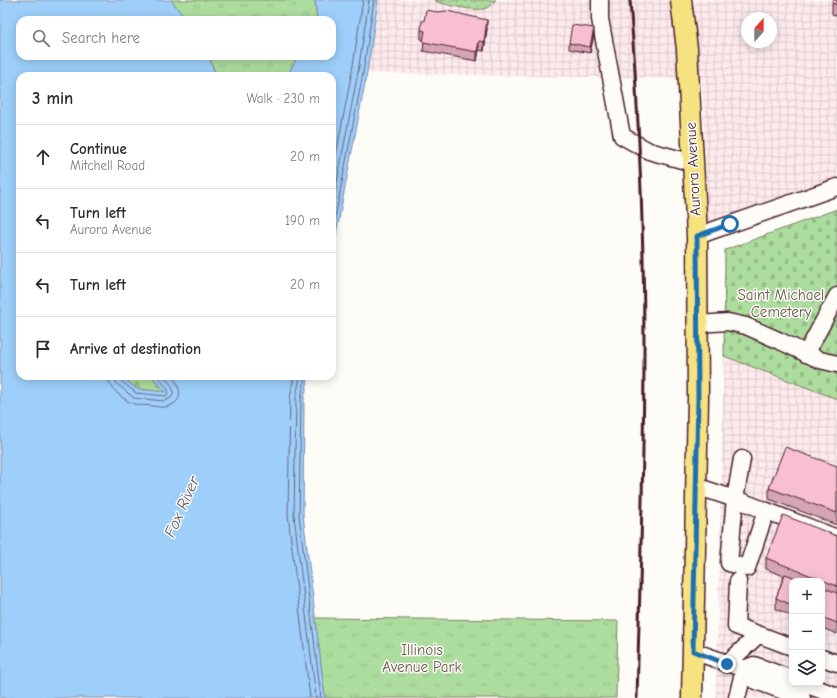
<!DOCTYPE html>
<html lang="en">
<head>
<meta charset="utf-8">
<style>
	body { margin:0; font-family:"Comic Neue",sans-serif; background:#f7f7f7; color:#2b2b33 }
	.controls { position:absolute; right:12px; bottom:12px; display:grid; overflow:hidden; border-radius:8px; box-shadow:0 2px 10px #0003 }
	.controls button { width:36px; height:36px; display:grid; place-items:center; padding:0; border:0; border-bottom:1px solid #e1e1e2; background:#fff; color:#2b2b33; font:20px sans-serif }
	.compass { position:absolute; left:741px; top:12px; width:36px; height:36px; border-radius:50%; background:#fff; box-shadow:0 2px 10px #0003; rotate:21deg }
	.stop { position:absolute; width:12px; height:12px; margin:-9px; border:3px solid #1f6fb2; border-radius:50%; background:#fff }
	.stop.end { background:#1f6fb2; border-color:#fff; box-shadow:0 1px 4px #0008 }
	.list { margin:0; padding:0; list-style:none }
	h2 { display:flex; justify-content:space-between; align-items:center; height:52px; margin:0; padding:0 16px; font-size:17px }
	h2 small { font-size:13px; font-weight:400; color:#7c7c81 }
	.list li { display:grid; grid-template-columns:26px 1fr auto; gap:12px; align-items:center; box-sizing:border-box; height:64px; padding:0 16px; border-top:1px solid #e1e1e2 }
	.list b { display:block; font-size:15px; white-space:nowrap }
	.list p { margin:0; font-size:13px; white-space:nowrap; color:#7c7c81 }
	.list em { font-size:13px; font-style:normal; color:#7c7c81 }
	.icon { flex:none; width:22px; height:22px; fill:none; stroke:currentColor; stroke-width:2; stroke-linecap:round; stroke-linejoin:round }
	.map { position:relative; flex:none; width:837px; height:698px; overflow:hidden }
	.search { position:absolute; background:#fff; box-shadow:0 2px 10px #0003; left:16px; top:16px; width:320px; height:44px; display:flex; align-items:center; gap:10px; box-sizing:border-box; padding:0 14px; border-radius:12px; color:#7c7c81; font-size:15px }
	.panel { position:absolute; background:#fff; box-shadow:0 2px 10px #0003; left:16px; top:72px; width:320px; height:308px; border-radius:12px }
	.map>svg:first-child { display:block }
	.industrial { fill:url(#industrial-grid); fill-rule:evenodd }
	.grass { fill:url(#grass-dots); stroke:#7c7e64 }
	.forest { fill:url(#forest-firs); stroke:#7c7e64 }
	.cemetery { fill:url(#cemetery-stones); stroke:#7c7e64 }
	.park { fill:url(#park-tufts); stroke:#7c7e64 }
	.water { fill:#9dcffa; stroke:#7c89a7 }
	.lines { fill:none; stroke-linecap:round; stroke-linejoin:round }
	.shore { stroke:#6b657e; stroke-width:1 }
	.minor-casing { stroke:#4a1f2b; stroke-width:19 }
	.major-casing { stroke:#4a1f2b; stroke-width:23 }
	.minor { stroke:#fdfcf7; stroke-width:16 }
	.major { stroke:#f7e281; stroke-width:20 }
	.rail { stroke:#4a1f2b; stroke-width:3 }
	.wall { fill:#d5a4b5; stroke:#4a1f2b }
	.shaded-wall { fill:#ae8693; stroke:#4a1f2b }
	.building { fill:#f8bfd2; stroke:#4a1f2b }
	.route { stroke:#1f6fb2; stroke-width:5 }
	.labels { text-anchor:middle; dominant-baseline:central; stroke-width:3; stroke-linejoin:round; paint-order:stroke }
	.street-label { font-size:15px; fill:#4a1f2b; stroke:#fdfcf7 }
	.park-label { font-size:15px; fill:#68584e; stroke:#fdfcf7 }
	.water-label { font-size:16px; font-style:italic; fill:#635469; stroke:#fdfcf7 }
</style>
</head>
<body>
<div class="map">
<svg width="837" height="698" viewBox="0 0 837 698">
	<defs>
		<pattern id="industrial-grid" width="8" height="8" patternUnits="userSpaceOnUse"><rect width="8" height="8" fill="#fceaec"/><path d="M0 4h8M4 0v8" fill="none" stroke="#dac8cb"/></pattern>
		<pattern id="grass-dots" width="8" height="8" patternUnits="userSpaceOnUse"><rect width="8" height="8" fill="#addd9e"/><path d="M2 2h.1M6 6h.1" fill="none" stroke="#96bd88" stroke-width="1.8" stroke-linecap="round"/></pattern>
		<pattern id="forest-firs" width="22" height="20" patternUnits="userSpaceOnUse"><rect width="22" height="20" fill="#addd9e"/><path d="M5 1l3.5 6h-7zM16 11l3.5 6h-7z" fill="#96bd88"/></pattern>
		<pattern id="cemetery-stones" width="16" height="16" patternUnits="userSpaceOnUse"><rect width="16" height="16" fill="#addd9e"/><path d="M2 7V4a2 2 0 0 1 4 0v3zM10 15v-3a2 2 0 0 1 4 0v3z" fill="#96bd88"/></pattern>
		<pattern id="park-tufts" width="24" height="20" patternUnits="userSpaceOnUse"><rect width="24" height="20" fill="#addd9e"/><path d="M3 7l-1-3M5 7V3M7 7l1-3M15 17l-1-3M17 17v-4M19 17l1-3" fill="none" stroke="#96bd88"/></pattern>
	</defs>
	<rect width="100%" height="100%" fill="#fdfcf7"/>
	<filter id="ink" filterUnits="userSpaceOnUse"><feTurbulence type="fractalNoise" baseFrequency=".025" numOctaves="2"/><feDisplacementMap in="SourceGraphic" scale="8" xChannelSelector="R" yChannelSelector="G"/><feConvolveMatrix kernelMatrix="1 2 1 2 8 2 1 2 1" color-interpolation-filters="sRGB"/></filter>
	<g filter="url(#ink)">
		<g class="industrial">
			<path d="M378,0H837V188L708,233L702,79L367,73ZM747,18H771V42H747Z"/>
			<path d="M724,356L837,399V698H716ZM792,581H822V683H792Z"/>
		</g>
		<path class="grass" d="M434,0H496C492,4 489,8 483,9C475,11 442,5 434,0Z"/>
		<path class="forest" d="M121,376H151L166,392L137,389Z"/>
		<path class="cemetery" d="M837,209V399L724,356L725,250Z"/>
		<g class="park">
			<path d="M171,0H315L317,20H186Z"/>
			<path d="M209,56H298L287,76H216Z"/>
			<path d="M315,618L618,621L616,698H325Z"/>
		</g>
		<g class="water">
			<path d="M0,0H171L186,20H20V56H209L216,76H20V376H121L137,389L166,392L151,376H309L304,399L303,515L325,698H0Z"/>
			<path d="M315,0H378L367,73L332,255V76H287L298,56H332V20H317Z"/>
		</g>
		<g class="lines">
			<g class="shore">
				<path d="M332,176L352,71L363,0"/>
				<path d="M332,208L358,72L369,0"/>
				<path d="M332,234L363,73L374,0"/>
				<path d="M108,376C108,387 122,399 132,403C138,406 147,405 153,406C158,407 164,408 169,406C185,401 180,385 172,376"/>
				<path d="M114,376L117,384L134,398L164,401L171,398C177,389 170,383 163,376"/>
				<path d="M119,376L120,380L136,393L166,396L168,393V389L157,376"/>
				<path d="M294,376L290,398L288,515L310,698"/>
				<path d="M300,376L296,398L294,515L316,698"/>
				<path d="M305,376L301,399L299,515L321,698"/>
			</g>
			<defs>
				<g id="minor">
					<path d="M600,0V19L622,136L649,151L693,163"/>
					<path d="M697,236L837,187"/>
					<path d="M698,324L728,322L746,326L778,340L820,360L837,364"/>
					<path d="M806,354L837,296"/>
					<path d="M742,459L735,499L729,563L747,568L766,511"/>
					<path d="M696,486L738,500L837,538"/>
					<path d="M738,581L736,626L792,647"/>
					<path d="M693,651L744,669L754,680L802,698"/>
					<path d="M822,658L837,663"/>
					<path d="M727,664L758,635"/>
					<path d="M744,669L754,665L792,679"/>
					<path d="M802,683L837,696"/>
					<path d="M737,698L744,669"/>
				</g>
				<path id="major" d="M681,0L687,49L697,236L698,398L692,698"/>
			</defs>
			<use href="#minor" class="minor-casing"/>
			<use href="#major" class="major-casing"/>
			<use href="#minor" class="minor"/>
			<use href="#major" class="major"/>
			<path class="rail" d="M630,0C639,115 644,231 644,347C644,464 640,581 637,698"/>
		</g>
		<g class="wall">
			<path d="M837,0V16L832,14V3Z"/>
			<path d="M487,29L484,51L479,50L477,61L423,51L424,40L421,39V30Z"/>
			<path d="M594,34L590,53L569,49V43Z"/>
			<path d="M837,466V525L769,499V488Z"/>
			<path d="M837,536V634L822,628V581H792V616L776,609V598L784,576L766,569V558Z"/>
		</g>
		<g class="shaded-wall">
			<path d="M487,20V29L484,51V42Z"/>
			<path d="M594,28V34L590,53V47Z"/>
			<path d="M479,41V50L477,61V52Z"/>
		</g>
		<g class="building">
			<path d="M833,0H837V5L832,3Z"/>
			<path d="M426,10L437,12L447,11L487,20L484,42L479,41L477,52L423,42L425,31L421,30L422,21H424Z"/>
			<path d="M572,25L594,28L590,47L569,43Z"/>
			<path d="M785,447L837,466V513L769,488Z"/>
			<path d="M783,515L837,536V586L766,558Z"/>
			<path d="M785,574L804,581H792V605L776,598Z"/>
			<path d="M822,587L837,593V623L822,617Z"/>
		</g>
	</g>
	<g class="lines" filter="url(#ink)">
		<path class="route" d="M727,664L693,651L698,398L697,236L730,224"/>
	</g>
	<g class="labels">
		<g class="street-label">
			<text transform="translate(693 169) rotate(-93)">Aurora Avenue</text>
		</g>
		<g class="park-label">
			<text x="781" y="295">Saint Michael<tspan x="781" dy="17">Cemetery</tspan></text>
			<text x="422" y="650">Illinois<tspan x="422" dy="17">Avenue Park</tspan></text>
		</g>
		<g class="water-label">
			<text transform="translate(182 507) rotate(-66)">Fox River</text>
		</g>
	</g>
</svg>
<div class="controls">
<button>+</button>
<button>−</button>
<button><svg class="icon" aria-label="layers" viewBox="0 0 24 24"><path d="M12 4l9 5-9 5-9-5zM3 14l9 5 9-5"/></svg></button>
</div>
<svg class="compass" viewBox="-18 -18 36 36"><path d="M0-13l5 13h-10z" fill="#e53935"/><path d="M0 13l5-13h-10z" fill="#7c7c81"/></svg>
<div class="stop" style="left:730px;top:224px"></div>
<div class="stop end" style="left:727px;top:664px"></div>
<div class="search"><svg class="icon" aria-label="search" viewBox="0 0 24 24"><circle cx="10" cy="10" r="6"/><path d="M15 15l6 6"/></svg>Search here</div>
<section class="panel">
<h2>3 min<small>Walk · 230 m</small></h2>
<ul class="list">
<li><svg class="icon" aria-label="ahead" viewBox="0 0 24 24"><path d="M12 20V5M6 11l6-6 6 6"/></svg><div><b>Continue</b><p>Mitchell Road</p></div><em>20 m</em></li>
<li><svg class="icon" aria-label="left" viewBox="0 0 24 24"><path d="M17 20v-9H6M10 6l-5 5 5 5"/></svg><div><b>Turn left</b><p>Aurora Avenue</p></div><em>190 m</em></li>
<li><svg class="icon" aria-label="left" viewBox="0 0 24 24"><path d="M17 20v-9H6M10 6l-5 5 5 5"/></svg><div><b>Turn left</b></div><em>20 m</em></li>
<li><svg class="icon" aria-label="arrive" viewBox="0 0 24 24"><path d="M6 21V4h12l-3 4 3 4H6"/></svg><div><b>Arrive at destination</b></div></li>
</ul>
</section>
</div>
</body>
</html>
